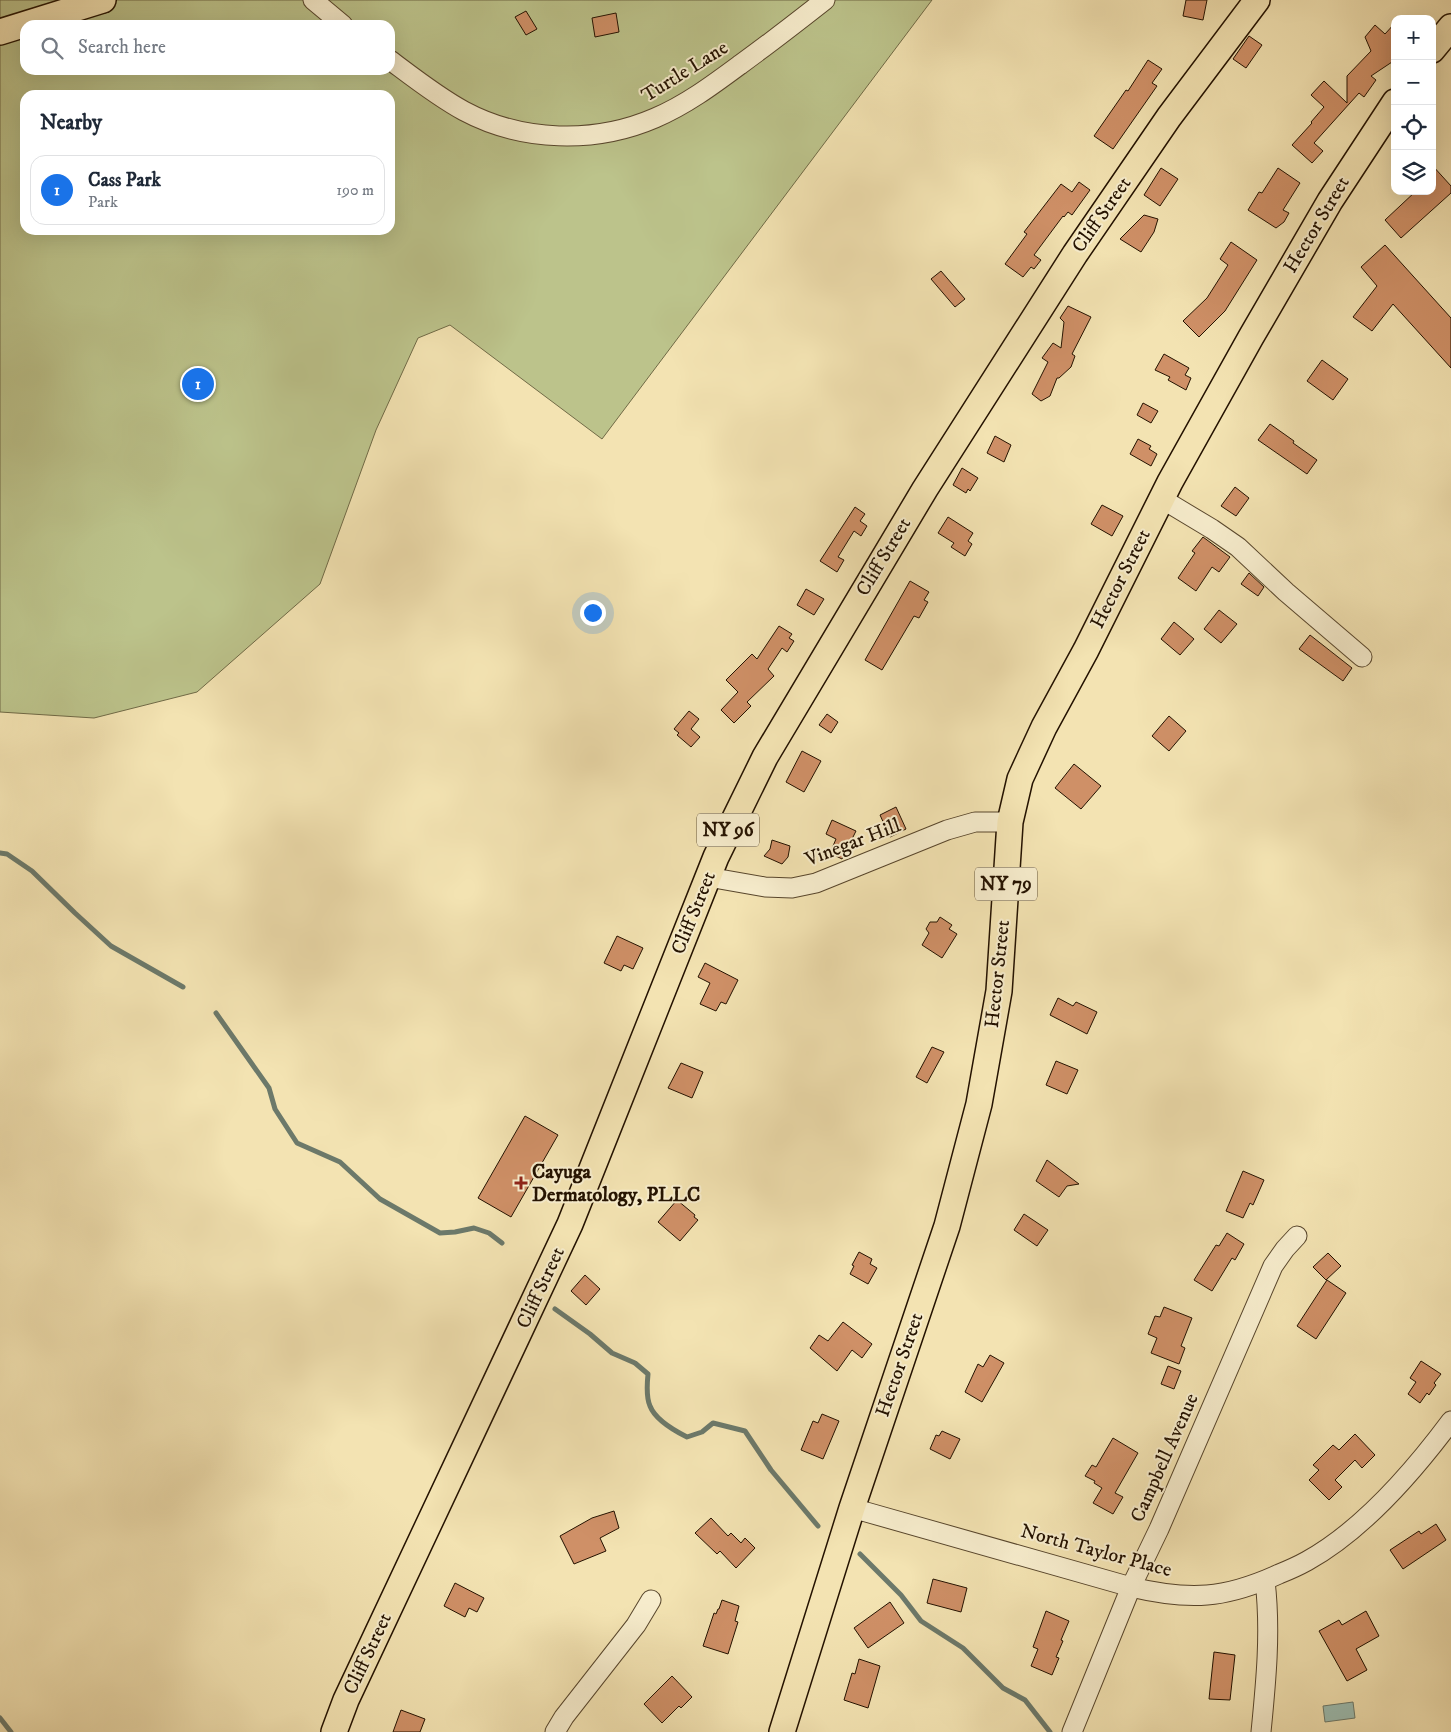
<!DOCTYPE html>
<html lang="en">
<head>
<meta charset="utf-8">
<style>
	body { margin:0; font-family:"IM FELL DW Pica",serif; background:#f6f6f7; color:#1f2937 }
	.controls { position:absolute; right:15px; top:15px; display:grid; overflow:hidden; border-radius:10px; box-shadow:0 5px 20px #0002 }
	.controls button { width:45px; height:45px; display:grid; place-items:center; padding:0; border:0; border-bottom:1px solid #e0e1e3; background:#fff; color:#1f2937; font:25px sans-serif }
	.you { position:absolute; left:592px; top:612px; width:18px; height:18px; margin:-12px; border:4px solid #fff; border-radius:50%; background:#1a73e8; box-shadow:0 0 0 8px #1a73e833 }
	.badge { display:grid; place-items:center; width:32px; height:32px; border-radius:50%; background:#1a73e8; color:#fff; font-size:16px; font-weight:700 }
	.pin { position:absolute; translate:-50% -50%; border:2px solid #fff; box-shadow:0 1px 5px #0006 }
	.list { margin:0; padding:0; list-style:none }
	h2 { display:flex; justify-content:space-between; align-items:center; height:65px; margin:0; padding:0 20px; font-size:21px }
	h2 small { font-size:16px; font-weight:400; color:#747a83 }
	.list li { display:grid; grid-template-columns:32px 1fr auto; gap:15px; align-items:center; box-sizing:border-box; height:70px; margin:0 10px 10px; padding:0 10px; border:1px solid #e0e1e3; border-radius:15px }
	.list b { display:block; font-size:19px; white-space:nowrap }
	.list p { margin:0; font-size:16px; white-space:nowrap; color:#747a83 }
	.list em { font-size:16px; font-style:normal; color:#747a83 }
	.icon { flex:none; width:28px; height:28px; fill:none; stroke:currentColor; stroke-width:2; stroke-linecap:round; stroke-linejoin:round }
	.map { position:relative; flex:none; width:1451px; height:1732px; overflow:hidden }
	.search { position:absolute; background:#fff; box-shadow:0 5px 20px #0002; left:20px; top:20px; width:375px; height:55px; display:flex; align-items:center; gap:12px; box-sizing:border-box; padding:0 18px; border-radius:15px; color:#747a83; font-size:19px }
	.panel { position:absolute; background:#fff; box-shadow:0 5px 20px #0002; left:20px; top:90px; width:375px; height:145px; border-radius:15px }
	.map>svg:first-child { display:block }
	.green { fill:#bcc38b; stroke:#706a46; fill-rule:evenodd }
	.water { fill:#9cbdb1; stroke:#6c796a }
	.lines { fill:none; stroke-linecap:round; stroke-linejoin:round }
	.stream { stroke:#6c796a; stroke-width:5 }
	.building { fill:#cf9067; stroke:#241200 }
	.minor-casing { stroke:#58462c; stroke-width:21 }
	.major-casing { stroke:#241200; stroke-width:28 }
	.minor { stroke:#f7edcd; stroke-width:19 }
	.major { stroke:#f3e3b2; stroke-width:25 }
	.poi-dot { fill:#8f2418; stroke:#f7edcd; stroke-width:2 }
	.labels { text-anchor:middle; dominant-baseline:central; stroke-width:4; stroke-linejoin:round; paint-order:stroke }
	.shield { fill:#f7edcd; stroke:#63543e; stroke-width:1 }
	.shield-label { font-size:19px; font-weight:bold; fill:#241200 }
	.street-label { font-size:20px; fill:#241200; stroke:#f7edcd }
	.poi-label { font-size:20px; font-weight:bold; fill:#241200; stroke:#f7edcd; text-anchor:start }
</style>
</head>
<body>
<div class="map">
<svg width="1451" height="1732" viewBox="0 0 1451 1732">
	<rect width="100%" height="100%" fill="#f3e3b2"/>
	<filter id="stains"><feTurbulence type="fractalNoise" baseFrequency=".004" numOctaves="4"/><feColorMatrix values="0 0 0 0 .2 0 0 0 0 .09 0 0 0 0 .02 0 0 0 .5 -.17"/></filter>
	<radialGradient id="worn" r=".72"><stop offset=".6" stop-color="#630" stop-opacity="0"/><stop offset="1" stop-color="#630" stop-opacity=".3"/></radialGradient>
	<path class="green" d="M0,0H932L602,439L450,325L418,338L376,430L320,584L197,692L94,718L0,712ZM25,25H390V70H25ZM25,95H390V230H25Z"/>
	<path class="water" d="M1353,1702L1355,1718L1325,1722L1323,1706Z"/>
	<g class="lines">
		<g class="stream">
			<path d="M0,853L7,854L32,871L75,913L111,946L183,987"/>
			<path d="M216,1013L269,1088L275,1109L297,1143L340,1162L380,1199L440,1233L455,1232L474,1228L489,1233L502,1243"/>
			<path d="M555,1309L590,1334L612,1353L635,1363L648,1374C647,1384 646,1397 650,1406C655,1419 675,1431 687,1437L702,1432L713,1423L745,1431L771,1470L818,1526"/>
			<path d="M860,1554L901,1595L921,1621L963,1648L1003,1688L1025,1700L1050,1732"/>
			<path d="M0,1718L11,1732"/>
		</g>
	</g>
	<g class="building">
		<path d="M1186,0H1207L1203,20L1183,16Z"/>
		<path d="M526,11L537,29L526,35L515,17Z"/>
		<path d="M616,13L619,32L595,37L592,18Z"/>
		<path d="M1395,23V60L1371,76L1376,80L1364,97L1359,93L1314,143L1323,151L1312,163L1292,145L1312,123L1311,122L1324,107L1311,95L1324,81L1347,103V76L1371,51L1365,37L1375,25L1385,34Z"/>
		<path d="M1249,36L1262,45L1246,68L1233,59Z"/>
		<path d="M1148,60L1162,69L1152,83L1157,86L1113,149L1094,136L1126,90L1128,91Z"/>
		<path d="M1432,165L1451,186V193L1401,238L1385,220L1416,191H1432Z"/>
		<path d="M1161,168L1178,179L1160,206L1144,195Z"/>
		<path d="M1278,168L1300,183L1283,210L1289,213L1284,222L1276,228L1248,210L1259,192L1262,193Z"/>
		<path d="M1079,182L1090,190L1072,215L1068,212L1064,217L1063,216L1034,255L1041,260L1034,269L1031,267L1023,277L1005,264L1027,234L1024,232L1061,184L1072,192Z"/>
		<path d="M1144,215L1158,219L1154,232L1141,252L1120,239Z"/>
		<path d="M1231,242L1257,260L1225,311L1199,337L1183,321L1207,298L1228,265L1220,259Z"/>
		<path d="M1385,245L1451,318V368L1393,304L1372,331L1353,317L1377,286L1361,267Z"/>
		<path d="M941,271L965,299L955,307L931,279Z"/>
		<path d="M1068,306L1091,317L1072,354L1075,356L1071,367L1059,378H1057L1050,396L1041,401L1032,394L1048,362L1042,358L1053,343L1061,348L1064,322L1060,318Z"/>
		<path d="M1164,354L1189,368L1185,375L1191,378L1186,390L1168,380L1170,377L1155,370Z"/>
		<path d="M1322,360L1348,379L1333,400L1307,381Z"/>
		<path d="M1143,403L1158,411L1151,423L1137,415Z"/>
		<path d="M1270,424L1294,441L1293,443L1317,460L1307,474L1258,440Z"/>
		<path d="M995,436L1011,445L1004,462L987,453Z"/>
		<path d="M1138,439L1151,446L1149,449L1157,454L1151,466L1130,454Z"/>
		<path d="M962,468L978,478L970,491L968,489L966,493L953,485Z"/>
		<path d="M1235,487L1249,498L1236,516L1221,506Z"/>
		<path d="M1102,505L1123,516L1112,536L1091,524Z"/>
		<path d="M855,507L865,514L860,521L867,526L861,536L854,531L838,557L844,560L837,572L820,561Z"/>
		<path d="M948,517L973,533L968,541L972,544L965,556L951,547L954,543L938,533Z"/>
		<path d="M1203,537L1230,557L1219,572L1212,567L1196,591L1178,578L1195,553L1192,551Z"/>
		<path d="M1249,573L1264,587L1258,596L1241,584Z"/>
		<path d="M910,581L929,592L924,600L928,602L919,618L914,616L882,670L865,660Z"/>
		<path d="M806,589L824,599L814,615L797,605Z"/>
		<path d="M1219,610L1237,624L1221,643L1204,629Z"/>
		<path d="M1174,622L1194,639L1180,655L1161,639Z"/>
		<path d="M779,626L792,634L789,638L794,641L787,652L782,648L768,669L774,676L747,702L751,706L734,723L721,710L738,692L726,680L752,654L757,659Z"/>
		<path d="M1310,635L1352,668L1343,681L1299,649Z"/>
		<path d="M689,711L699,719L691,729L700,737L691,747L677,735L679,733L674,729Z"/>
		<path d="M827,714L838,722L831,733L819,725Z"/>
		<path d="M1169,716L1186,731L1169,751L1152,736Z"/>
		<path d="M802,751L821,761L804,792L786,782Z"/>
		<path d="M1074,764L1101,786L1081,809L1055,788Z"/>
		<path d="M896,807L906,829L890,837L880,815Z"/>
		<path d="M832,820L856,831L842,859L830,853L836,839L826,834Z"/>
		<path d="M772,840L790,846L788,857L782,864L764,856L770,849Z"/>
		<path d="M940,917L952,925L949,929L957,934L942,958L922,945L929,933L926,929L930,922H937Z"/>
		<path d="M617,936L643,948L633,969L624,965L621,971L604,963Z"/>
		<path d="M705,963L738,980L726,1004L721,1002L716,1011L700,1004L710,983L698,977Z"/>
		<path d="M1058,998L1073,1006L1076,1002L1097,1012L1087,1034L1050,1015Z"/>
		<path d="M932,1047L944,1052L927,1083L916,1077Z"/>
		<path d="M1056,1061L1078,1070L1067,1094L1046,1085Z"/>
		<path d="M681,1063L703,1072L692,1098L668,1088Z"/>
		<path d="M525,1116L558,1135L511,1217L478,1198Z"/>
		<path d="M1047,1160L1079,1184L1067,1186L1059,1197L1036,1181Z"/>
		<path d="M1243,1171L1264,1180L1253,1205L1250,1203L1243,1218L1226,1211Z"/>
		<path d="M677,1200L695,1215L694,1217L698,1220L680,1241L658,1222Z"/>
		<path d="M1024,1214L1048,1230L1037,1246L1014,1230Z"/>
		<path d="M1227,1233L1244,1244L1235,1260L1232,1258L1212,1291L1194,1280L1216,1245L1219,1246Z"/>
		<path d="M859,1252L872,1259L870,1264L877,1268L868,1284L850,1274L854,1266L852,1265Z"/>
		<path d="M1328,1253L1341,1266L1326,1280L1313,1267Z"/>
		<path d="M585,1275L600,1289L586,1305L571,1291Z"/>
		<path d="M1327,1280L1346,1293L1316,1339L1297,1326Z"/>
		<path d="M1164,1307L1192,1318L1181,1346L1185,1348L1179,1364L1151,1353L1157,1338L1148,1334L1155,1316L1160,1317Z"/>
		<path d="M843,1322L872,1344L862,1358L852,1350L837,1371L810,1348L819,1335L828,1341Z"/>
		<path d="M990,1355L1004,1363L982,1402L965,1392L978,1364L983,1367Z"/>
		<path d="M1421,1361L1441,1374L1434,1383L1436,1385L1429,1395L1427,1393L1420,1403L1408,1394L1416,1382L1410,1378Z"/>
		<path d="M1168,1366L1181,1371L1174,1389L1161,1384Z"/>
		<path d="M822,1414L839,1421L823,1459L801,1450L813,1421L818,1423Z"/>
		<path d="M942,1431L960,1439L950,1459L930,1449L936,1435L939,1436Z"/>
		<path d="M1355,1434L1375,1455L1362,1468L1355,1460L1335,1480L1342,1487L1329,1500L1309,1480L1319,1470L1313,1465L1333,1445L1339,1450Z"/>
		<path d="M1113,1438L1138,1453L1115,1493L1123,1497L1113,1514L1093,1503L1102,1488L1094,1483L1095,1481L1085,1476L1092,1465L1096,1467Z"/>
		<path d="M614,1511L619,1528L600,1538L606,1551L574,1564L560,1536L592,1518Z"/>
		<path d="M711,1518L728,1536L731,1533L741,1543L745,1538L755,1548L736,1568L720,1551L717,1554L695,1533Z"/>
		<path d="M1436,1524L1446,1540L1403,1569L1390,1550L1419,1531L1421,1534Z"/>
		<path d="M933,1579L967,1588L961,1612L927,1603Z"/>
		<path d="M455,1583L484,1598L477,1612L469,1608L465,1617L444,1606Z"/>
		<path d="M722,1600L739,1606L735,1621L738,1622L728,1654L703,1646L714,1613L716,1614L718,1609H719Z"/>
		<path d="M890,1602L904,1623L868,1648L854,1628Z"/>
		<path d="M1046,1611L1069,1621L1061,1640L1063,1641L1056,1657L1059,1658L1052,1675L1031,1666L1038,1649L1033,1647Z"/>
		<path d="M1366,1611L1379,1636L1356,1649L1367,1670L1347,1681L1319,1631L1339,1620L1342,1625Z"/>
		<path d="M1214,1652L1235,1655L1230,1700L1209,1699Z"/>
		<path d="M859,1659L880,1666L868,1708L844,1700L852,1673L855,1674Z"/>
		<path d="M672,1676L692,1697L681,1708L679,1706L662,1723L644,1704Z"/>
		<path d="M401,1710L425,1719L420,1732H393Z"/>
	</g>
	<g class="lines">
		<defs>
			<g id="minor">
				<path d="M313,0L343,25"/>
				<path d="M390,60C414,78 438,97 464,111C522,142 595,144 655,118C686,105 714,84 741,64C770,43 797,22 825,0"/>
				<path d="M1162,499L1212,529L1238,547L1286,592L1362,657"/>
				<path d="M708,877L765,887L792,888L816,883L947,830L975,822H1010"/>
				<path d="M852,1508L1131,1587C1156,1593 1181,1597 1207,1595C1232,1593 1257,1584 1279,1574C1289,1570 1298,1566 1307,1561C1363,1530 1413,1472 1451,1421"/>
				<path d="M555,1732L564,1717L636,1625L651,1600"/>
				<path d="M1072,1732L1131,1587L1159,1529L1273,1266L1285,1249L1297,1236"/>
				<path d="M1261,1732C1266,1682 1271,1631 1265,1581"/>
			</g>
			<g id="major">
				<path d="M0,32L103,0"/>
				<path d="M1432,50L1451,27"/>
				<path d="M334,1732L346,1700L570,1224L716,857L765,757L925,489L1075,254L1169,117L1257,0"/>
				<path d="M782,1732L852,1508L947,1226L979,1104L999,991L1010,822L1020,779L1044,727L1086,650L1170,482L1251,337L1330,201L1395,102"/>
			</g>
		</defs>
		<use href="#minor" class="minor-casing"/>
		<use href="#major" class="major-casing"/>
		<use href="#minor" class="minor"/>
		<use href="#major" class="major"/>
	</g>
	<path class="poi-dot" d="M518.5 1175.5h5v5h5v5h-5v5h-5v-5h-5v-5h5z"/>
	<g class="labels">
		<g class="shield">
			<rect x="697" y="813.5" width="62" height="33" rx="4"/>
			<rect x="975" y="867.5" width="62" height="33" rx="4"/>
		</g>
		<g class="shield-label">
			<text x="728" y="830">NY 96</text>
			<text x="1006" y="884">NY 79</text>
		</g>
		<g class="street-label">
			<text transform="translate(685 72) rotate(-32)">Turtle Lane</text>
			<text transform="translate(1102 215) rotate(-55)">Cliff Street</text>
			<text transform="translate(1317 225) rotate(-59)">Hector Street</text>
			<text transform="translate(884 557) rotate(-59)">Cliff Street</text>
			<text transform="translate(1121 579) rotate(-63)">Hector Street</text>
			<text transform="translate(853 843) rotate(-21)">Vinegar Hill</text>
			<text transform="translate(694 913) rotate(-68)">Cliff Street</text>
			<text transform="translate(998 974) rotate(-84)">Hector Street</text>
			<text transform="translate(541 1288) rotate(-65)">Cliff Street</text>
			<text transform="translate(900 1365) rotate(-71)">Hector Street</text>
			<text transform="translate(1165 1458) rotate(-66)">Campbell Avenue</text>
			<text transform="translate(1096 1551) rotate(15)">North Taylor Place</text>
			<text transform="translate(368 1654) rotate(-65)">Cliff Street</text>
		</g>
		<g class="poi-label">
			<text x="532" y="1172">Cayuga<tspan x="532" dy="23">Dermatology, PLLC</tspan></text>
		</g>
	</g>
	<rect width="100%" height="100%" filter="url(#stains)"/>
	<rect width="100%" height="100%" fill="url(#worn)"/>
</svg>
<div class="controls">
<button>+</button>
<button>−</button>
<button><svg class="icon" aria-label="locate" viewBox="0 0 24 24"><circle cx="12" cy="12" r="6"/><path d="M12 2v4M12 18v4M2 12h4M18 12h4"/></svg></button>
<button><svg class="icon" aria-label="layers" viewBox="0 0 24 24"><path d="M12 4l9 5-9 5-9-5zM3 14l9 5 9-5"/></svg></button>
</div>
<div class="you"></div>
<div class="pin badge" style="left:198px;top:384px">1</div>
<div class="search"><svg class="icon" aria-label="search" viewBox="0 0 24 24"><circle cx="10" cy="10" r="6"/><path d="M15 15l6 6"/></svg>Search here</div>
<section class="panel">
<h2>Nearby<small></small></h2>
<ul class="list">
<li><span class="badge">1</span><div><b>Cass Park</b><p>Park</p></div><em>190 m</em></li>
</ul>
</section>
</div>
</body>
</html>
